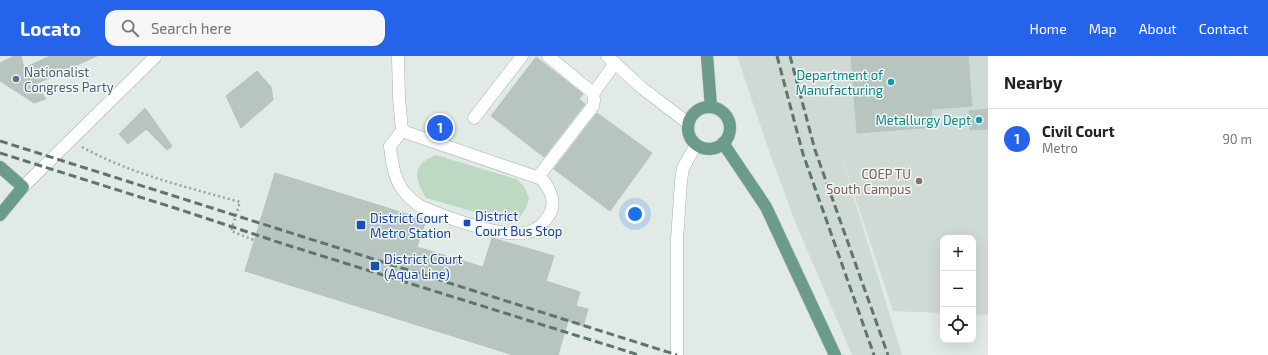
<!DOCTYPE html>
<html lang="en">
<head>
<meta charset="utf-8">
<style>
	body { margin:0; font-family:"Exo 2",sans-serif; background:#f6f6f6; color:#202124 }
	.controls { position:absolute; right:12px; bottom:12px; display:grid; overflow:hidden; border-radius:8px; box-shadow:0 4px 16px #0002 }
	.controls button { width:36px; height:36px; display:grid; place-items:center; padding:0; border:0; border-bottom:1px solid #e0e0e0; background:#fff; color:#202124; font:20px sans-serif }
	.you { position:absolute; left:635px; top:158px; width:14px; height:14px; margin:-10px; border:3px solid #fff; border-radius:50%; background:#1a73e8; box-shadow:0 0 0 6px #1a73e833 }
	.badge { display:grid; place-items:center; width:26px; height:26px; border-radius:50%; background:#2563eb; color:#fff; font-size:13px; font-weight:700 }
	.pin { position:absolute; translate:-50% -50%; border:2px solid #fff; box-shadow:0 1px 4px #0006 }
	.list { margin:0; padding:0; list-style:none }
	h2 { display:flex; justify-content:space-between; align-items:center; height:52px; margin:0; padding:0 16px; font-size:17px }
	h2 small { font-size:13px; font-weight:400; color:#757577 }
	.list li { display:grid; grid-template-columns:26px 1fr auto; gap:12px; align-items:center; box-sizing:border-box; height:60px; padding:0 16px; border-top:1px solid #e0e0e0 }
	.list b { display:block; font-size:15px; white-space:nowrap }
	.list p { margin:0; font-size:13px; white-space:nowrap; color:#757577 }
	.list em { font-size:13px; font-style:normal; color:#757577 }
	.icon { flex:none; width:22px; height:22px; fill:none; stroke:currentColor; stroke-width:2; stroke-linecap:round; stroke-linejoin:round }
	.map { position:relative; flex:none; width:988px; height:299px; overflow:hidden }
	header { display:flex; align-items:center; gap:24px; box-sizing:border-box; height:56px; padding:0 20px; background:#2563eb; color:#fff }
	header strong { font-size:19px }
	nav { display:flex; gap:22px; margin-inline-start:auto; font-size:14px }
	.search { width:280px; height:36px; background:#f6f6f6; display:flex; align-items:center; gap:10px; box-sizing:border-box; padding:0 14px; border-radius:12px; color:#757577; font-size:15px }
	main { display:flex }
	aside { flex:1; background:#fff }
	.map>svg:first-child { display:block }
	.built { fill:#d0dad5 }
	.green { fill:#bdd9c4 }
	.building { fill:#b8c5bf; stroke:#b5c3bd }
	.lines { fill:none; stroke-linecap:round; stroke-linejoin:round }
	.minor-casing { stroke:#a5b1ad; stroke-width:13 }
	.major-casing { stroke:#bdc4c2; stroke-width:13 }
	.path { stroke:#86aa9e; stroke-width:2.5; stroke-dasharray:2 3; stroke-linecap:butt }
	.minor { stroke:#fff; stroke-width:12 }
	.major { stroke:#6b9b8d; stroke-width:12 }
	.rail { stroke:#5e756e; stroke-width:3; stroke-dasharray:8 4; stroke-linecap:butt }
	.service-dot { fill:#5c6f8a; stroke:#f2f7f4; stroke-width:1.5 }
	.culture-dot { fill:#0f9aa8; stroke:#f2f7f4; stroke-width:1.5 }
	.education-dot { fill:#8d6e63; stroke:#f2f7f4; stroke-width:1.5 }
	.transit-dot { fill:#1a4fb4; stroke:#f2f7f4; stroke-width:1.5 }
	.labels { text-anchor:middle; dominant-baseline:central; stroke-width:3; stroke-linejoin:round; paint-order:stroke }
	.service-label { font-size:13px; fill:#4e5e75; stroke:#f2f7f4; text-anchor:start }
	.culture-label { font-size:13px; fill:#0d838f; stroke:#f2f7f4; text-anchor:end }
	.education-label { font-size:13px; fill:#785e54; stroke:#f2f7f4; text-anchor:end }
	.transit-label { font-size:13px; fill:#164399; stroke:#f2f7f4; text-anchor:start }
</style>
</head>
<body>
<header>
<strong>Locato</strong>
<div class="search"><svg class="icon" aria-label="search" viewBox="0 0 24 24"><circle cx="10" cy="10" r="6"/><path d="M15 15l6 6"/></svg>Search here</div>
<nav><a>Home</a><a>Map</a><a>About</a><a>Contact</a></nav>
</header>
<main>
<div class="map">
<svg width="988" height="299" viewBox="0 0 988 299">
	<rect width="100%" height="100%" fill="#e2eae6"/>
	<path class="built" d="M737,0H988V259L973,258V182H943V257L893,255L840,96L902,299H852L796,168L769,95Z"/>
	<path class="green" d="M436,99L516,123L524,130L529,142L526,152L520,161L510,166L426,142C414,122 411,109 436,99Z"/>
	<g class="building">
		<path d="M14,0H21L24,12L50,0H97L36,28L46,43L34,47L0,25V7Z"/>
		<path d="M851,0H968L972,50L931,53L933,71L857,77Z"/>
		<path d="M536,1L583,38L579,43L585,48L544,101L491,60Z"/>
		<path d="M257,15L271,31L273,44L241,72L226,40Z"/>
		<path d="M145,52L172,90L167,94L146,73L128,88L119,78Z"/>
		<path d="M988,53V73L970,74L969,55Z"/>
		<path d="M597,57L652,97L610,155L554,113Z"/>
		<path d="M275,117L426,164L417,191L483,211L492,182L554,200L546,225L580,236L576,250L588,253L583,270L568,265L558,299H513L245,215Z"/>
	</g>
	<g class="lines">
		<defs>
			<g id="minor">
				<path d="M398,0L399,42L402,75L390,90C392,107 394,125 406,138C410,142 415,147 420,150C442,160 506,184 528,176C539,173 543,168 549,159C557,147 550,133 542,123L402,75"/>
				<path d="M607,0L642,32L688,67"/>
				<path d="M593,38L615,7"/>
				<path d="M474,62L522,0"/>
				<path d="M538,121L593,50L594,44L593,37L548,0"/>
				<path d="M23,131L156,0"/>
				<path d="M677,299V184L681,125L683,112L696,89"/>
			</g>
			<g id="major">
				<path d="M707,0L711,51"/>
				<circle cx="709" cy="72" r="21"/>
				<path d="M723,87L766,151L835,299"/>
				<path d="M0,111L23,131L0,159"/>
			</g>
		</defs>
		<use href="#minor" class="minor-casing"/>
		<use href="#major" class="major-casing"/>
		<path class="path" d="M82,91C131,118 186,131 240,146L231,175L254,184"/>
		<use href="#minor" class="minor"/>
		<use href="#major" class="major"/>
		<g class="rail">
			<path d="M777,0L803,98L874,299"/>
			<path d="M790,0L815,94L888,299"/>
			<path d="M0,85L677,299"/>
			<path d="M0,97L178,153L287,189L639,299"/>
		</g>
	</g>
	<circle class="service-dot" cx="16" cy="23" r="4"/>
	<g class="culture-dot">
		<circle cx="891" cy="26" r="4"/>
		<circle cx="979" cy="64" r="4"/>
	</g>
	<circle class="education-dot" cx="919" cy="125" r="4"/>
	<g class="transit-dot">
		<rect x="463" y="163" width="8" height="8" rx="2"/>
		<rect x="356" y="164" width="10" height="10" rx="2"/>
		<rect x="370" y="205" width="10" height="10" rx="2"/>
	</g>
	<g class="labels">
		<g class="service-label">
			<text x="24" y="16">Nationalist<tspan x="24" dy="15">Congress Party</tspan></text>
		</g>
		<g class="culture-label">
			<text x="883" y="19">Department of<tspan x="883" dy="15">Manufacturing</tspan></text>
			<text x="971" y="64">Metallurgy Dept</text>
		</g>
		<g class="education-label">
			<text x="911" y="118">COEP TU<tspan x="911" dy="15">South Campus</tspan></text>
		</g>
		<g class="transit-label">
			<text x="475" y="160">District<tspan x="475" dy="15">Court Bus Stop</tspan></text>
			<text x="370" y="162">District Court<tspan x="370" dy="15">Metro Station</tspan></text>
			<text x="384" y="203">District Court<tspan x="384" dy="15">(Aqua Line)</tspan></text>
		</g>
	</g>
</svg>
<div class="controls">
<button>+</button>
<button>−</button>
<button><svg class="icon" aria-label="locate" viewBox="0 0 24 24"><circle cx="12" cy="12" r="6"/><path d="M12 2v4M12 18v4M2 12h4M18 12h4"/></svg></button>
</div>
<div class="you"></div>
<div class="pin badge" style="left:440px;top:72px">1</div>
</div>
<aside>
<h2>Nearby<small></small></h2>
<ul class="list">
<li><span class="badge">1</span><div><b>Civil Court</b><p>Metro</p></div><em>90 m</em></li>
</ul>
</aside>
</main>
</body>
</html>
